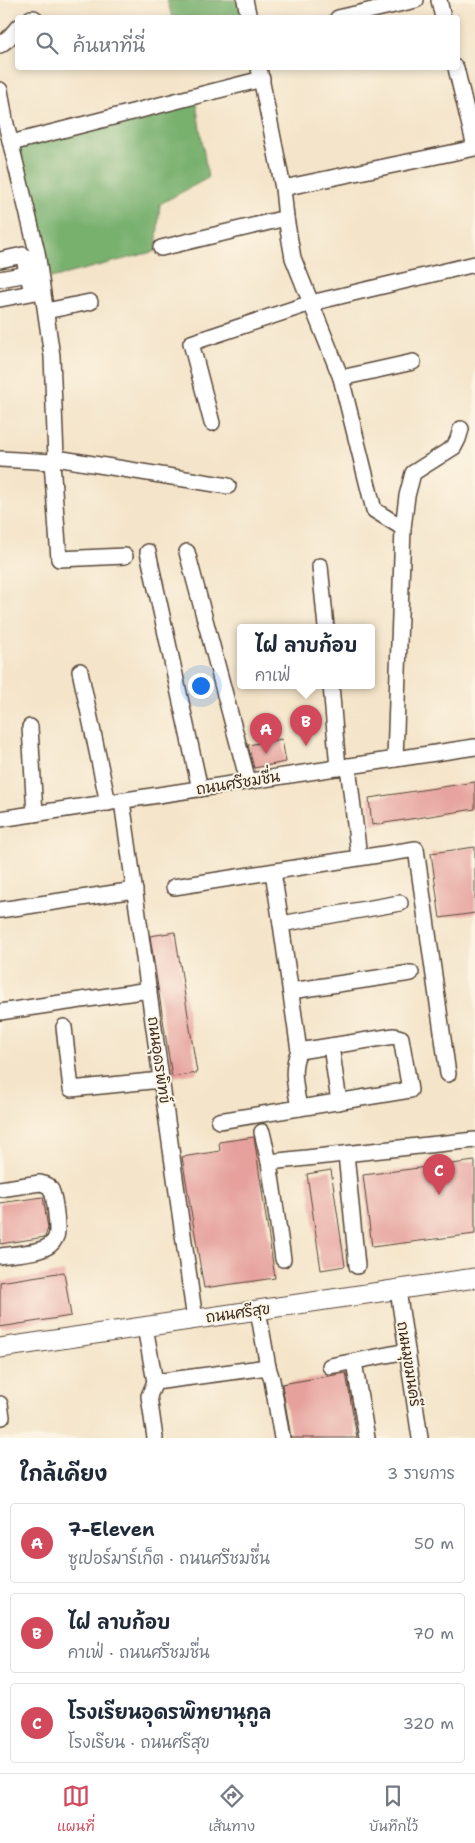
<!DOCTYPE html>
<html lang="th">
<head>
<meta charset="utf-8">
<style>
	body { margin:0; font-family:"Shantell Sans","Playpen Sans Thai",sans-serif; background:#f2f2f3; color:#1f2937 }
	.you { position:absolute; left:200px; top:685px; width:18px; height:18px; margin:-12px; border:4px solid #fff; border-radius:50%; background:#1a73e8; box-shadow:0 0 0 8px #1a73e833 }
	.badge { display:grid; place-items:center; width:32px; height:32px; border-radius:50%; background:#d1495b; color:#fff; font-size:16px; font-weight:700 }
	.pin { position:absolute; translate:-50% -41px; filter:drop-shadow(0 1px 2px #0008) }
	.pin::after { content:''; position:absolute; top:26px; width:18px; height:15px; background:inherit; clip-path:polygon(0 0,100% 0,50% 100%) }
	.popup { position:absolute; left:237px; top:624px; width:138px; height:65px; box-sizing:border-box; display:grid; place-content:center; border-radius:5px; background:#fff; filter:drop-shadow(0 1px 4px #0005); font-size:16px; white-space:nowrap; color:#747a83 }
	.popup b { font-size:19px; color:#1f2937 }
	.popup::after { content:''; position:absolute; left:50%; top:100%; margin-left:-10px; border:10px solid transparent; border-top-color:#fff }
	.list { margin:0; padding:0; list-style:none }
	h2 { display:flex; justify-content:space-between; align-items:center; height:65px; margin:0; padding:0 20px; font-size:21px }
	h2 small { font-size:16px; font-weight:400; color:#747a83 }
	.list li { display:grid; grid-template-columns:32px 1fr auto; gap:15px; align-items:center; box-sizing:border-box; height:80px; margin:0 10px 10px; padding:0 10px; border:1px solid #e0e1e3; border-radius:5px }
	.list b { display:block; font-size:19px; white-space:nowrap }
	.list p { margin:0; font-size:16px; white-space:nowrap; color:#747a83 }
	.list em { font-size:16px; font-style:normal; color:#747a83 }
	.icon { flex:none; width:28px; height:28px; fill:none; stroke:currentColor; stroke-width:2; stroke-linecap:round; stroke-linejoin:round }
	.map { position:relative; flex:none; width:475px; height:1438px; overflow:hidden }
	.search { position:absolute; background:#fff; box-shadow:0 2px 8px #0003; left:15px; right:15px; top:15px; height:55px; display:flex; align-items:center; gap:12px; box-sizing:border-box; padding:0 18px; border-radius:5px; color:#747a83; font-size:19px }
	.sheet { height:335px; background:#fff }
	nav { display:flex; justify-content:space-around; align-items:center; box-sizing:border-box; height:70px; border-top:1px solid #e0e1e3; background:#fff; font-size:14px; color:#747a83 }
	nav a { display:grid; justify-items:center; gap:2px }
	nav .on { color:#d1495b }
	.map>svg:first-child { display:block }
	.forest { fill:#78b06e; stroke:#5a6d46 }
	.building { fill:#e6a19d }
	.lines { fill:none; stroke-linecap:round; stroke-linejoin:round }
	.minor-casing { stroke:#574638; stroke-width:18 }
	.major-casing { stroke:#574638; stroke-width:21 }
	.minor { stroke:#fff; stroke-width:15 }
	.major { stroke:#fff; stroke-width:19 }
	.labels { text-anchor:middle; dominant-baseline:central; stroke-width:4; stroke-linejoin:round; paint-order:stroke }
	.street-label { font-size:15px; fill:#3b2a1e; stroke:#fcf5e5 }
</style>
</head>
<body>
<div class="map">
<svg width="475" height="1438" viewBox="0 0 475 1438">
	<rect width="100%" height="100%" fill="#fcf5e5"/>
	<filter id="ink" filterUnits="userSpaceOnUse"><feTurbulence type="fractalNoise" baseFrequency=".02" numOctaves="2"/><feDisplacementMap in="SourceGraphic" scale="10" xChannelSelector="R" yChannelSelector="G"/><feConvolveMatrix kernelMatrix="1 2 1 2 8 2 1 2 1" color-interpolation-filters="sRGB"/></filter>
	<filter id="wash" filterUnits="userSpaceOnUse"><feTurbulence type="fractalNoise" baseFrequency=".0096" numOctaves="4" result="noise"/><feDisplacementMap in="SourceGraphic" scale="20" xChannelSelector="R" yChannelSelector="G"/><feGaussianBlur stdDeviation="1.12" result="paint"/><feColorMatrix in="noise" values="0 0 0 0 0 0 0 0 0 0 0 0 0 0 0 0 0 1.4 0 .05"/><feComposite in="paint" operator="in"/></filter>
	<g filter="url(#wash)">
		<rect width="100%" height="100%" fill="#f4e4c9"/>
		<g class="forest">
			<path d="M167,0H241L245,17H172Z"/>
			<path d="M196,103L208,178L160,204L156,251L51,278L17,147Z"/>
		</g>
		<g id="blocks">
			<g class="building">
				<path d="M282,739L286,762L254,768L248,745Z"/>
				<path d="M475,782V809L372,825L369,798Z"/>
				<path d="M475,847V913L440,918L431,853Z"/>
				<path d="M175,932L197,1073L172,1077L150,936Z"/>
				<path d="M254,1137L275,1278L204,1288L182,1157L220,1151L219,1142Z"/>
				<path d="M475,1161V1234L372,1247L363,1175Z"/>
				<path d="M331,1170L345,1266L321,1270L307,1174Z"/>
				<path d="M43,1197L48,1228L45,1237L0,1244V1203Z"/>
				<path d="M64,1272L71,1316L0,1327V1282Z"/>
				<path d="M346,1373L357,1438H291L282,1384Z"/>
			</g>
		</g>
	</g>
	<g filter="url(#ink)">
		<use href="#blocks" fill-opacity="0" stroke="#574638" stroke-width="1"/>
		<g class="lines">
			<defs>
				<g id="minor">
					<path d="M245,0L249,18"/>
					<path d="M439,0L443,18"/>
					<path d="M31,18H34"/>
					<path d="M338,18L416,0"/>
					<path d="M0,45L8,39L18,27"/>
					<path d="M259,68L283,188L286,218L293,258L341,378L374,510L403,528L395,759"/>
					<path d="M456,68L475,147"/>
					<path d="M0,90L5,120L37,252L52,356L56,458L52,462L0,459"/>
					<path d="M11,143L262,79"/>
					<path d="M283,188L475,148"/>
					<path d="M161,248L286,218"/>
					<path d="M0,260L23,255L32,292"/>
					<path d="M0,279L28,274"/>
					<path d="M0,299L41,291"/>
					<path d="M46,311L90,302"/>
					<path d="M341,378L413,362"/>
					<path d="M212,423L191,343L311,303L475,264"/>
					<path d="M56,458L228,486"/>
					<path d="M52,462L59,559L125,556"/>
					<path d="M403,528L407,496L413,473L454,447L458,439L461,429"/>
					<path d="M148,552L200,789"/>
					<path d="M187,552L248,781"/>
					<path d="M320,566L326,627"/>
					<path d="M80,671L108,803"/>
					<path d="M331,685L338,768"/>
					<path d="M30,727L35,814"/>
					<path d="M348,766L359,857"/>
					<path d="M122,801L195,1320"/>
					<path d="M0,819L475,747"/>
					<path d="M273,872L281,924L400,903"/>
					<path d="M174,887L416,849L448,1074"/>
					<path d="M0,910L135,890"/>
					<path d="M281,924L299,1051C290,1069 296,1089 299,1108"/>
					<path d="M291,991L411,973"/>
					<path d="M0,1012L149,990"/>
					<path d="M64,1027L71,1089L161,1080"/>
					<path d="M331,1046L339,1102"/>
					<path d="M219,1121L410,1090L401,1038L394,1036L299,1051"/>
					<path d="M262,1132L269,1162"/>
					<path d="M346,1154L357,1266"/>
					<path d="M0,1189L40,1183C44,1184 48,1185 50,1188C55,1194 57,1223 57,1231C57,1236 54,1242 50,1245C41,1253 12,1254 0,1256"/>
					<path d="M283,1259L269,1162L475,1140"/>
					<path d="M398,1290L420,1438"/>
					<path d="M258,1310L268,1367"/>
					<path d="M145,1327L155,1382L268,1367L272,1380L282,1438"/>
					<path d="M354,1362L367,1438"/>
					<path d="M330,1366L407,1351"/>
					<path d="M155,1382L149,1396L155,1438"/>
					<path d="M0,1404L2,1417"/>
				</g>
				<path id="major" d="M0,1348L475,1278"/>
			</defs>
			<use href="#minor" class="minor-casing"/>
			<use href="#major" class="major-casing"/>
			<use href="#minor" class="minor"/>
			<use href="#major" class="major"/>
		</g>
	</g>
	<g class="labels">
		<g class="street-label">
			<text transform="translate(238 783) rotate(-9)">ถนนศรีชมชื่น</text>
			<text transform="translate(159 1060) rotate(82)">ถนนอุดรพิทข์</text>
			<text transform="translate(238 1313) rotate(-8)">ถนนศรีสุข</text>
			<text transform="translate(409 1364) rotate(81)">ถนนมุขมนครี</text>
		</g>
	</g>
</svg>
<div class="you"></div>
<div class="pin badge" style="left:266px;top:754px">A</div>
<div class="pin badge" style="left:306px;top:746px">B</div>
<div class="popup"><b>ไฝ ลาบก้อบ</b>คาเฟ่</div>
<div class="pin badge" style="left:439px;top:1195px">C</div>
<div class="search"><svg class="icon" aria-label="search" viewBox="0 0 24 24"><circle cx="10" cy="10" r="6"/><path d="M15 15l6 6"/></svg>ค้นหาที่นี่</div>
</div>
<section class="sheet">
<h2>ใกล้เคียง<small>3 รายการ</small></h2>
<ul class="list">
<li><span class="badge">A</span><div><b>7-Eleven</b><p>ซูเปอร์มาร์เก็ต · ถนนศรีชมชื่น</p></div><em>50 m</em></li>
<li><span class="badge">B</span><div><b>ไฝ ลาบก้อบ</b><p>คาเฟ่ · ถนนศรีชมชื่น</p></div><em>70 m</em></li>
<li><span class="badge">C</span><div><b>โรงเรียนอุดรพิทยานุกูล</b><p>โรงเรียน · ถนนศรีสุข</p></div><em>320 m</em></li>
</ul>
</section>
<nav>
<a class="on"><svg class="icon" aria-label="map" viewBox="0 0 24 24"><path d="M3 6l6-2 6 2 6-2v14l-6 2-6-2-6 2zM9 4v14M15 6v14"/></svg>แผนที่</a>
<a><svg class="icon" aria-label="directions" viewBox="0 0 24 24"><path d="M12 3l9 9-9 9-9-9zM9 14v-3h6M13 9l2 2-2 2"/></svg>เส้นทาง</a>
<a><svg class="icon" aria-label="saved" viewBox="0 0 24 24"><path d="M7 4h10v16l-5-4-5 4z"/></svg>บันทึกไว้</a>
</nav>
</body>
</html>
